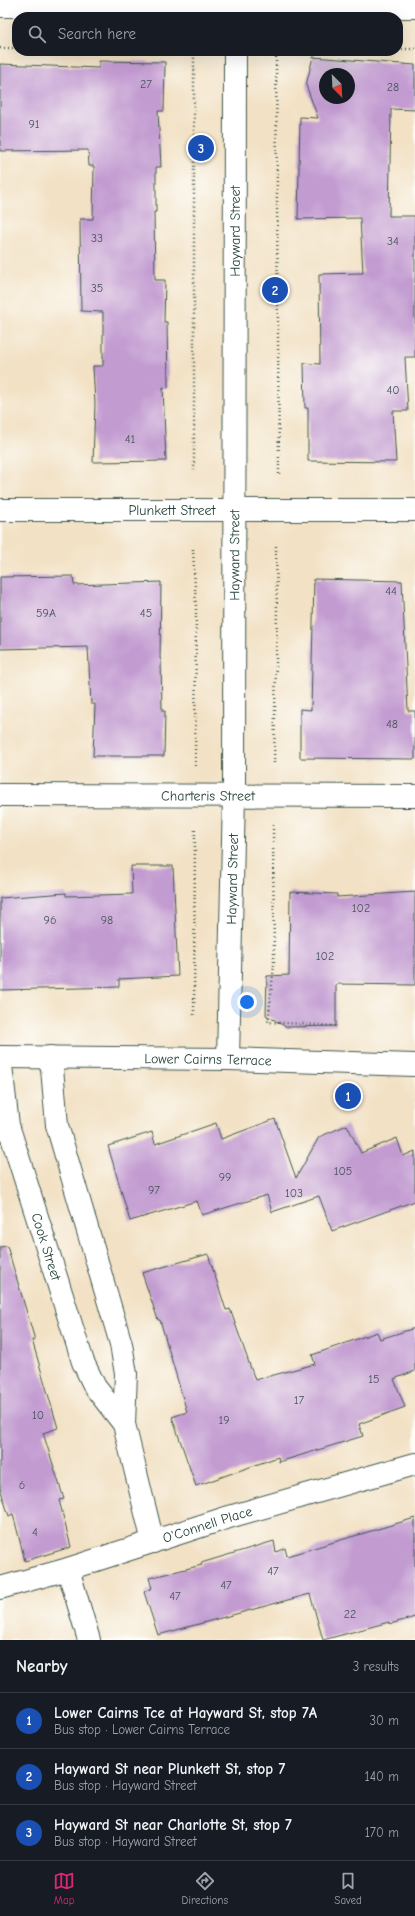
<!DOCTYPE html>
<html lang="en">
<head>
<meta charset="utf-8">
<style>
	body { margin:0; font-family:"Comic Neue",sans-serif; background:#242831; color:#f1f3f6 }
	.compass { position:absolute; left:319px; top:68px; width:36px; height:36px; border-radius:50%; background:#171b24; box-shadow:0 4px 16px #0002; rotate:156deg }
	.you { position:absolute; left:247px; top:1002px; width:14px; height:14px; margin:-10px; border:3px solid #fff; border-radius:50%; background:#1a73e8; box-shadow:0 0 0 6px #1a73e833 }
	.badge { display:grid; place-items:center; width:26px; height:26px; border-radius:50%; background:#db2777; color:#fff; font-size:13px; font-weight:700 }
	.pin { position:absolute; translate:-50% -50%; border:2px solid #fff; box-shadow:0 1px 4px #0006 }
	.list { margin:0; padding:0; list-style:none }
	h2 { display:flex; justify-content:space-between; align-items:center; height:52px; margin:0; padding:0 16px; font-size:17px }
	h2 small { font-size:13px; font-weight:400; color:#9ea1a6 }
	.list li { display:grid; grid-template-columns:26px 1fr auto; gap:12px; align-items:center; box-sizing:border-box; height:56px; padding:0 16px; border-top:1px solid #363941 }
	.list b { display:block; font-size:15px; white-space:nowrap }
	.list p { margin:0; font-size:13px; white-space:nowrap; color:#9ea1a6 }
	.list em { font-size:13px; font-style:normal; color:#9ea1a6 }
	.icon { flex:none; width:22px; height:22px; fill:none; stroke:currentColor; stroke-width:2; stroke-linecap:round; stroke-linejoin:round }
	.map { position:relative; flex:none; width:415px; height:1640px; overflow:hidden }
	.search { position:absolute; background:#171b24; box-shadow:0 4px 16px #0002; left:12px; right:12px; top:12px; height:44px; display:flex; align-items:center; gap:10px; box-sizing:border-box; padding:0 14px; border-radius:16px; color:#9ea1a6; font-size:15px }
	.sheet { height:220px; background:#171b24 }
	nav { display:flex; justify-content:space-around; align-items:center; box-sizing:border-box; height:56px; border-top:1px solid #363941; background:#171b24; font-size:11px; color:#9ea1a6 }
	nav a { display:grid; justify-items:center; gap:2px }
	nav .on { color:#db2777 }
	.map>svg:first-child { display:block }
	.building { fill:#c29bd1; fill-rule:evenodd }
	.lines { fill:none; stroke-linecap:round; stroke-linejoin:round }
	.minor-casing { stroke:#3f564a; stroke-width:24 }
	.path { stroke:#3f564a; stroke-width:2.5; stroke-dasharray:1 3; stroke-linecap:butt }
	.minor { stroke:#fff; stroke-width:22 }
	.labels { text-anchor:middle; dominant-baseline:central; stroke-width:3; stroke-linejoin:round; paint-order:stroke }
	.number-label { font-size:12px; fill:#48545b }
	.street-label { font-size:14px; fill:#1f3d34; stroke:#fdfcf7 }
</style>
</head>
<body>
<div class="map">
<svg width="415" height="1640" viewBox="0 0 415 1640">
	<rect width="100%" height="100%" fill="#fdfcf7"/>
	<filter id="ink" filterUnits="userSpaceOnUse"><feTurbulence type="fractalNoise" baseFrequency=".025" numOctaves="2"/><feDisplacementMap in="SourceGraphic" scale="8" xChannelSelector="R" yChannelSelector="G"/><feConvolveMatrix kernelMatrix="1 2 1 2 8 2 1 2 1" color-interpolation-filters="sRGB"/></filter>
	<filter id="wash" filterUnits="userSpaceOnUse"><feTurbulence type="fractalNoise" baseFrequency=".012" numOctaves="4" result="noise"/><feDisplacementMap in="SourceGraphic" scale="16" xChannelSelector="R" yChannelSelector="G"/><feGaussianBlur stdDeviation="0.9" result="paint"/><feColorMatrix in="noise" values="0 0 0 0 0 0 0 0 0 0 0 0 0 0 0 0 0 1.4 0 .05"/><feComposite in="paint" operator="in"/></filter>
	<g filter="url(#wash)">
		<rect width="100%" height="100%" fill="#f2e1c4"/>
		<g id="blocks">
			<g class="building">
				<path d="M313,57L415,65V110L391,109L389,216H415V357H405L408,411H393L396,462L308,461V408H305L304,363L320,364L319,274L363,273L360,218L298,219L300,117L318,118L306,85ZM325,74H349V98H325Z"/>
				<path d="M99,61L165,62L164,111H158L161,167H156V212H154L155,280H165L164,322H167L168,388L163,387L166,461L93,462L95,404L93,366H103V312L81,311L80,219H93L94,166H89L88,150L0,151V64L99,68Z"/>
				<path d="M73,576L74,585L161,582L160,659H161L162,711H165L164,756H93L95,704H91L88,647L0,649V577Z"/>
				<path d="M314,579L402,581L408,711H415V759L300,758V709L311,710Z"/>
				<path d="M131,866H173L178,976L119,979V987L0,990V898L66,893V896L132,894Z"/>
				<path d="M290,892L337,894V897L415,892V985L336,984V1026L286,1027L266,1015L267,976L289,975Z"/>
				<path d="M275,1119L296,1178L319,1137L347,1125L361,1153L397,1138L403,1156L415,1151V1201L332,1231L319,1196L272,1212L267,1195L202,1215L197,1201L130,1221L108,1146L152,1132L155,1144L216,1123L221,1139Z"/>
				<path d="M7,1246L35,1340H32L58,1428L43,1433L64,1499L59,1500L71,1547L25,1561L13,1514L9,1516L0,1488V1247Z"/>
				<path d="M208,1254L226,1310L230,1309L255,1380L315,1364L312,1355L377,1332L380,1339L415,1328V1371L394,1379L405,1407L359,1424L363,1436L279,1462L278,1457L196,1486L172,1417L187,1412L160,1320H158L142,1273Z"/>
				<path d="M415,1518V1617L390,1624L389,1622L323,1640L310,1594L158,1635L144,1592L152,1588L149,1578L202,1565L201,1563L274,1541L276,1552L285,1548L287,1556Z"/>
			</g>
		</g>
	</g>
	<g filter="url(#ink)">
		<use href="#blocks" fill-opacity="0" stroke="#3f564a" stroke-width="1"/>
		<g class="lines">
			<defs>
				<g id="minor">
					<path d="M0,6L415,7"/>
					<path id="s1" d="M0,510H415"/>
					<path id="s2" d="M0,795L415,796"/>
					<path id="s3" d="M0,1057L228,1059L415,1065"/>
					<path id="s4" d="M0,1057L8,1125L83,1362L95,1387L124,1424"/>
					<path d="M51,1057L57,1125L121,1344L126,1374L124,1424L153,1542"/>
					<path id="s5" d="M228,1059L234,796L235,51"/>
					<path d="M68,1569L89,1640"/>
					<path id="s6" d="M0,1588L68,1569L229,1517L415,1464"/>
				</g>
			</defs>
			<use href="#minor" class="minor-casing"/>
			<g class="path">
				<path d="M0,48H17"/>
				<path d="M398,49H415"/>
				<path d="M190,51L194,57V470"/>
				<path d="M279,474L276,57L279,51"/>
				<path d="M193,549L196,607L195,768"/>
				<path d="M274,763L277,612L276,545"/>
				<path d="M273,825L274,965L268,1022L336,1026"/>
				<path d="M194,1015L195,827"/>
			</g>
			<use href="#minor" class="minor"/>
		</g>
	</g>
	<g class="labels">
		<g class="number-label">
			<text x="146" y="84">27</text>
			<text x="393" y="87">28</text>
			<text x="34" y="124">91</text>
			<text x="97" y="238">33</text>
			<text x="393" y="241">34</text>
			<text x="97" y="288">35</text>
			<text x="393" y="390">40</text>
			<text x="130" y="439">41</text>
			<text x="391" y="591">44</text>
			<text x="46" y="613">59A</text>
			<text x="146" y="613">45</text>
			<text x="392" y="724">48</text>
			<text x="361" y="908">102</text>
			<text x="50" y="920">96</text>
			<text x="107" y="920">98</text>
			<text x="325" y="956">102</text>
			<text x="343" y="1171">105</text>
			<text x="225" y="1177">99</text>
			<text x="154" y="1190">97</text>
			<text x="294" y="1193">103</text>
			<text x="374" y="1379">15</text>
			<text x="299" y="1400">17</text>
			<text x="38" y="1415">10</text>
			<text x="224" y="1420">19</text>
			<text x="22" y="1485">6</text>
			<text x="35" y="1532">4</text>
			<text x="273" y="1571">47</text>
			<text x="226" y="1585">47</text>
			<text x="175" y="1596">47</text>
			<text x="350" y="1614">22</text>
		</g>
		<g class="street-label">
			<text stroke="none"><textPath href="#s5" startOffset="828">Hayward Street</textPath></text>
			<text stroke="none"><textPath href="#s1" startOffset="172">Plunkett Street</textPath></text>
			<text stroke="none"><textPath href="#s5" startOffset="504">Hayward Street</textPath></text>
			<text stroke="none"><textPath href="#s2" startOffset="208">Charteris Street</textPath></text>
			<text stroke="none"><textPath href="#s5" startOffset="180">Hayward Street</textPath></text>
			<text stroke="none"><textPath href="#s3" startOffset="208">Lower Cairns Terrace</textPath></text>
			<text stroke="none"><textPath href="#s4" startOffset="196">Cook Street</textPath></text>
			<text stroke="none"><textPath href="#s6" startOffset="217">O'Connell Place</textPath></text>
		</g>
	</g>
</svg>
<svg class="compass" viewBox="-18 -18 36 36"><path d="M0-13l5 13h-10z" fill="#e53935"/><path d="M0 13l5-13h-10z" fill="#9ea1a6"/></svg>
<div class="you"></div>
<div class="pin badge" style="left:348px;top:1096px;background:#1a4fb4">1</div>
<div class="pin badge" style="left:275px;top:290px;background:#1a4fb4">2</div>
<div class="pin badge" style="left:201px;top:148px;background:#1a4fb4">3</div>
<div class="search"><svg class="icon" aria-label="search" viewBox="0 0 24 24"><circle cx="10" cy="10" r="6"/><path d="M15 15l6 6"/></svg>Search here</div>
</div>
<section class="sheet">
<h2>Nearby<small>3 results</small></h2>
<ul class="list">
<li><span class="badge" style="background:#1a4fb4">1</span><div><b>Lower Cairns Tce at Hayward St, stop 7A</b><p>Bus stop · Lower Cairns Terrace</p></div><em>30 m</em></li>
<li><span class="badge" style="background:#1a4fb4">2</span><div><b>Hayward St near Plunkett St, stop 7</b><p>Bus stop · Hayward Street</p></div><em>140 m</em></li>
<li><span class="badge" style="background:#1a4fb4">3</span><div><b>Hayward St near Charlotte St, stop 7</b><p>Bus stop · Hayward Street</p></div><em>170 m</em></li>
</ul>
</section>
<nav>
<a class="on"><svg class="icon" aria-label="map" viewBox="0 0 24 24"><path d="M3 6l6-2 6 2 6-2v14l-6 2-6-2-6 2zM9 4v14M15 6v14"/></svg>Map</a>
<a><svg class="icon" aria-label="directions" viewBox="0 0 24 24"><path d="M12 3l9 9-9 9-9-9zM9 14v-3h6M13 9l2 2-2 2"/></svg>Directions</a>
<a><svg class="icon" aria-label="saved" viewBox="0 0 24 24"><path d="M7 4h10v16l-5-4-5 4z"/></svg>Saved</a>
</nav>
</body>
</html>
